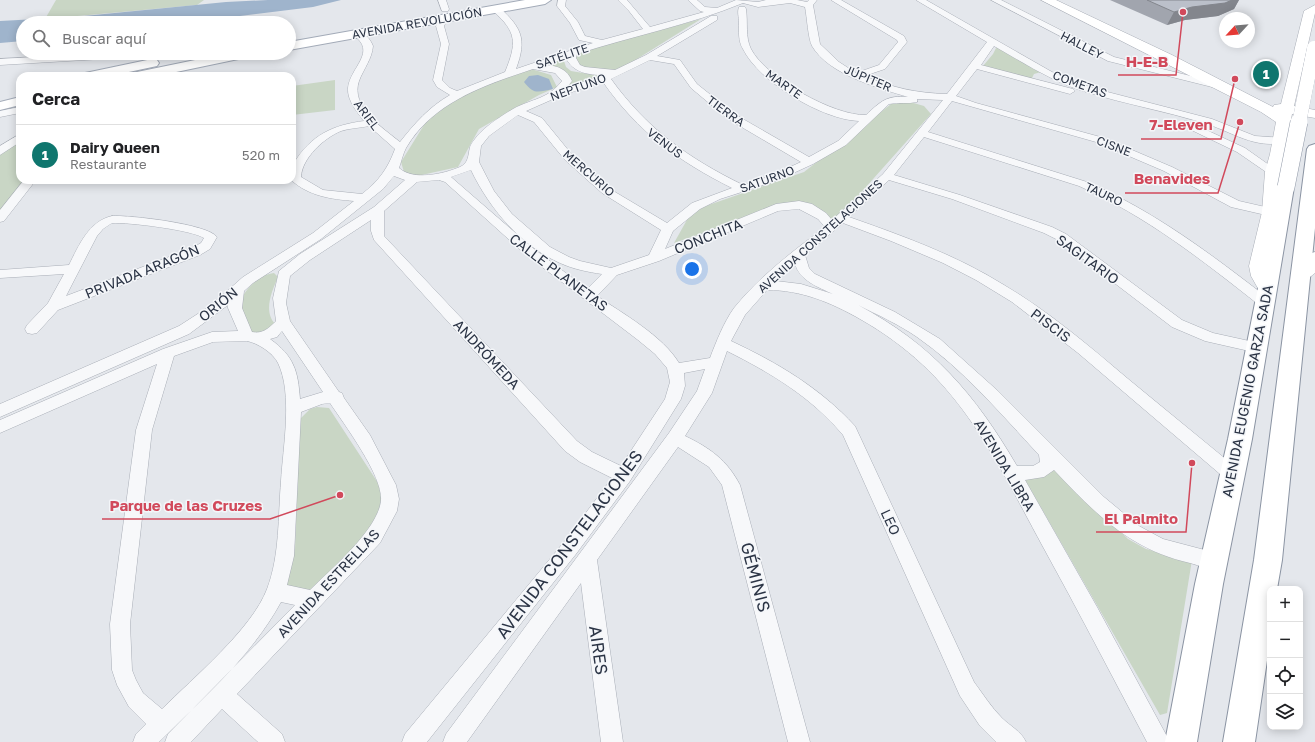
<!DOCTYPE html>
<html lang="es">
<head>
<meta charset="utf-8">
<style>
	body { margin:0; font-family:"Golos Text",sans-serif; background:#f6f6f6; color:#202124 }
	.controls { position:absolute; right:12px; bottom:12px; display:grid; overflow:hidden; border-radius:8px; box-shadow:0 2px 10px #0003 }
	.controls button { width:36px; height:36px; display:grid; place-items:center; padding:0; border:0; border-bottom:1px solid #e0e0e0; background:#fff; color:#202124; font:20px sans-serif }
	.compass { position:absolute; left:1219px; top:12px; width:36px; height:36px; border-radius:50%; background:#fff; box-shadow:0 2px 10px #0003; rotate:244deg }
	.you { position:absolute; left:692px; top:269px; width:14px; height:14px; margin:-10px; border:3px solid #fff; border-radius:50%; background:#1a73e8; box-shadow:0 0 0 6px #1a73e833 }
	.badge { display:grid; place-items:center; width:26px; height:26px; border-radius:50%; background:#0f766e; color:#fff; font-size:13px; font-weight:700 }
	.pin { position:absolute; translate:-50% -50%; border:2px solid #fff; box-shadow:0 1px 4px #0006 }
	.list { margin:0; padding:0; list-style:none }
	h2 { display:flex; justify-content:space-between; align-items:center; height:52px; margin:0; padding:0 16px; font-size:17px }
	h2 small { font-size:13px; font-weight:400; color:#757577 }
	.list li { display:grid; grid-template-columns:26px 1fr auto; gap:12px; align-items:center; box-sizing:border-box; height:60px; padding:0 16px; border-top:1px solid #e0e0e0 }
	.list b { display:block; font-size:15px; white-space:nowrap }
	.list p { margin:0; font-size:13px; white-space:nowrap; color:#757577 }
	.list em { font-size:13px; font-style:normal; color:#757577 }
	.icon { flex:none; width:22px; height:22px; fill:none; stroke:currentColor; stroke-width:2; stroke-linecap:round; stroke-linejoin:round }
	.map { position:relative; flex:none; width:1315px; height:742px; overflow:hidden }
	.search { position:absolute; background:#fff; box-shadow:0 2px 10px #0003; left:16px; top:16px; width:280px; height:44px; display:flex; align-items:center; gap:10px; box-sizing:border-box; padding:0 14px; border-radius:22px; color:#757577; font-size:15px }
	.panel { position:absolute; background:#fff; box-shadow:0 2px 10px #0003; left:16px; top:72px; width:280px; height:112px; border-radius:12px }
	.map>svg:first-child { display:block }
	.green { fill:#c9d6c5 }
	.water { fill:#9fb4cc }
	.lines { fill:none; stroke-linecap:round; stroke-linejoin:round }
	.street-casing { stroke:#a9aeb7; stroke-width:1 }
	.secondary-casing { stroke:#a9aeb7; stroke-width:1 }
	.primary-casing { stroke:#a3abb8; stroke-width:2 }
	.highway-casing { stroke:#8b94a3; stroke-width:2 }
	.street { fill:#f7f8fa; fill-rule:evenodd }
	.secondary { fill:#fff; fill-rule:evenodd }
	.primary { fill:#fff; fill-rule:evenodd }
	.highway { fill:#fff; fill-rule:evenodd }
	.highway-bridge-far1-casing { stroke:#8b94a3; stroke-width:14; stroke-linecap:butt }
	.highway-bridge-casing { stroke:#8b94a3; stroke-width:18; stroke-linecap:butt }
	.highway-bridge-far1 { stroke:#fff; stroke-width:14 }
	.highway-bridge { stroke:#fff; stroke-width:17 }
	.wall { fill:#a1a5ae }
	.shaded-wall { fill:#83868d }
	.building { fill:#bbc0ca; stroke:#83868d }
	.labels { text-anchor:middle; dominant-baseline:central; stroke-width:3; stroke-linejoin:round; paint-order:stroke }
	.far-street-label { font-size:12px; fill:#2b3445; stroke:#f4f6f9 }
	.street-label { font-size:14px; fill:#2b3445; stroke:#f4f6f9 }
	.near-street-label { font-size:17px; fill:#2b3445; stroke:#f4f6f9 }
	.leader { fill:none; stroke:#d1495b; stroke-width:1.5 }
	.callout-dot { fill:#d1495b; stroke:#f4f6f9; stroke-width:1.5 }
	.callout-label { font-size:15px; text-anchor:middle; font-weight:bold; fill:#d1495b; stroke:#f4f6f9; stroke-width:3; stroke-linejoin:round; paint-order:stroke }
</style>
</head>
<body>
<div class="map">
<svg width="1315" height="742" viewBox="0 0 1315 742">
	<rect width="100%" height="100%" fill="#e4e7ec"/>
	<g class="green">
		<path d="M56,0H204L197,5L45,19Z"/>
		<path d="M701,19L613,74L577,69L575,53Z"/>
		<path d="M997,46L1041,72L1034,74L1031,80L983,66L993,54Z"/>
		<path d="M563,58L566,67L571,71L601,76L564,88L566,81L559,73L535,68Z"/>
		<path d="M528,68L551,75L557,87L539,95L479,129L458,167L417,176L404,172L401,162L432,112L454,99Z"/>
		<path d="M335,80V110L292,115V86Z"/>
		<path d="M910,102L924,106L931,114L833,224L827,217L787,204L674,243L688,218L700,208L804,172L891,104Z"/>
		<path d="M20,137V180H30L0,218V152Z"/>
		<path d="M274,273L278,277C272,291 263,311 275,324L269,331L252,335L238,305C245,290 257,275 274,273Z"/>
		<path d="M317,407L329,408L382,489L380,520L314,591L286,590L285,573L295,548L300,419L310,409Z"/>
		<path d="M1052,464L1128,539L1146,549L1192,560L1167,713L1160,715L1024,478Z"/>
	</g>
	<g class="water">
		<path d="M268,0H341L313,7L184,23H23V41L0,43V21L74,17L226,2Z"/>
		<path d="M538,75L549,79L553,89C538,92 534,95 524,82L529,76Z"/>
	</g>
	<g class="lines">
		<defs>
			<g id="street">
				<path d="M438,0H446L449,9L448,11H442Z"/>
				<path d="M558,0H566L565,6L578,22L585,36L602,40L643,29L629,11L618,0H627L650,27L704,12L700,11L688,0H697L705,7L717,8L736,0L758,2L766,0H797L807,2L809,0H817L813,5L820,44L839,62L856,73L879,65L898,42L897,40L831,0H841L904,36L907,42L885,69L864,76C894,88 915,93 947,94L987,42L916,0H926L1052,72L1092,88L1212,119L1255,136L1285,138L1286,140L1285,142C1255,150 1231,131 1204,123C1165,111 1125,104 1086,92C1053,82 1024,63 994,46L981,65L1073,89L1075,91L1070,94L977,69L956,96L976,103L1104,138L1172,167L1239,201L1274,209L1276,212L1270,216L1231,207L1164,171L1096,142L952,101L928,132L1087,182C1154,211 1211,254 1269,299L1271,302L1269,305H1259C1202,260 1146,216 1079,186L924,137L894,175L960,195L1052,227L1066,234L1182,320L1213,333L1263,344L1265,348L1263,352L1258,353L1205,341L1172,327L1058,240L1044,233L952,199L889,180L849,217C903,236 956,255 1004,285C1048,311 1088,345 1127,378C1164,409 1202,439 1239,470L1241,475L1239,480L1233,482L1227,480L1078,353L1012,302L976,280L943,263L891,241L843,223L805,255L809,268L815,274L895,312L940,339L998,391L1104,497L1139,526L1163,539L1220,554L1222,560L1220,566C1210,570 1200,566 1190,563C1129,549 1096,514 1054,470L1044,477L1025,480L1097,607L1170,742H1147C1112,676 1078,610 1042,545C991,451 957,374 860,319C830,302 801,290 767,290L745,315L731,341C778,363 820,388 855,426L974,682C983,694 991,707 1002,718C1010,726 1021,731 1026,742H996L980,726L960,696L843,435C811,397 771,373 727,351L712,393L685,436C710,448 727,460 740,485L810,742H788L722,485L709,467L678,447L597,560L623,742H601L581,583L467,742H443L446,734L669,433L697,391L705,369L684,373L685,386L681,399L630,481L576,554L427,742H402L405,734L564,542L612,478L580,462L565,451L374,240L371,231V220L310,260L290,276L286,303L290,321L339,392L342,393L344,398L370,435L396,485L399,499L397,511L380,543L237,694L282,734L285,742H258L222,709L191,742H165L168,734L295,605L281,602C251,657 203,698 159,742H133L136,734L146,724L129,707L117,685L112,670L110,624L136,430L157,364L0,433V420L163,349L212,332L238,331L228,308V305L189,334L0,417V404L179,326L210,306L243,277L313,233L354,201C330,199 309,196 291,180C293,176 291,168 294,163C311,135 333,125 364,121C357,112 347,100 348,88C350,67 378,52 353,35V31C362,29 370,38 373,46C372,59 364,68 359,81C350,107 383,128 400,142C415,123 429,107 450,95L437,87L433,80L441,44L436,26L441,16H447L448,18L444,26L449,44L442,80L450,88L457,91L505,72C517,43 517,32 493,11V7H499C522,28 527,39 516,69L593,43L579,40L570,23L557,6ZM743,3L758,7L790,3L805,7C807,17 808,38 812,46C829,75 879,88 908,97C887,95 881,101 866,115C834,116 766,78 751,49C745,37 748,22 746,9L745,7H739C737,12 739,17 739,22C739,31 738,41 743,49C759,82 823,120 859,121L838,141L809,157L736,115L697,84L680,60L657,56L717,20V16H711L646,55L615,70L585,67L580,65L576,58L577,54C632,36 690,25 743,3ZM566,58C573,73 589,75 604,75L567,87L572,81C567,69 558,66 546,65ZM650,60L674,64L691,88L728,119L801,162L768,177L743,185C688,158 647,129 611,79ZM533,69L555,73L562,81C547,100 533,98 513,109C503,115 489,124 481,132C477,136 472,142 470,147C468,155 469,163 460,167C443,174 414,181 399,168C401,162 403,154 406,148C433,102 485,85 533,69ZM603,82C638,132 678,161 732,188L692,203L667,223L610,189L573,156L542,118L526,111L560,96ZM917,99L943,100L883,174L832,220L826,213L812,204L799,201L776,204L665,249L673,231L700,209L720,199L776,181L813,164L846,145L889,104C899,102 908,104 917,102ZM518,115L534,122L565,160L602,193L661,230L649,255L611,268L580,261L569,257L550,247L512,214L494,191L479,162L481,146L489,136ZM369,126L395,149C388,168 379,181 362,194L323,190L301,177C302,158 324,138 341,131C350,128 360,128 369,126ZM471,170C489,208 521,246 560,263C573,269 588,272 602,274L587,289L534,249L451,177ZM394,176L405,180L374,207L300,254L279,271L273,298L276,321C269,328 263,334 252,332L242,308L244,291L253,283L321,239L383,189ZM439,180L445,182L525,254L638,340L655,354L667,368L670,382L665,399L621,466L592,452L577,441L384,236V211L417,182ZM799,209L818,219L825,227C793,251 759,277 734,308C724,322 716,342 710,358L679,363C663,336 622,313 597,296L617,275L659,261L778,211ZM795,264C800,281 818,287 833,294L801,284L776,281ZM858,305C878,315 898,324 917,337C963,369 1001,414 1039,455L1040,462L1033,466H1017C975,394 932,344 858,305ZM282,331L323,392L300,399C298,371 294,356 270,339L277,337ZM247,341C258,343 273,353 278,363C293,394 283,447 281,481C278,516 280,555 267,589C252,629 193,678 162,709L143,693L136,680L132,670L130,624L152,430L174,356L213,342ZM330,403C344,424 383,476 381,500C379,529 330,570 310,590L287,585L294,556L301,412L322,404Z"/>
				<path d="M991,0H1001L1114,57L1223,84L1225,86L1220,89L1108,61Z"/>
				<path d="M106,53H193L195,55L190,58L135,57L0,65V59Z"/>
				<path d="M20,107V113L0,117V111Z"/>
				<path d="M1187,121L1245,148L1279,172L1277,174H1269L1237,152L1183,126L1182,124L1183,122Z"/>
				<path d="M20,134V142L0,155V146Z"/>
				<path d="M24,180H36L4,221L0,222V210Z"/>
				<path d="M112,216C130,215 208,224 217,237L210,249L200,255L58,310L37,333L32,334L27,333L25,329L27,325L48,303L64,274L0,278V270L69,265C79,245 89,221 112,216ZM112,223C128,222 192,230 204,238L201,243L190,249L66,296L97,236L103,229Z"/>
			</g>
			<g id="secondary">
				<path d="M1041,0H1056L1172,55L1273,107L1274,105L1281,104L1304,11L1315,5V13L1294,106L1315,110V118L1292,114L1281,172L1278,212L1267,266L1269,276L1276,288L1274,292L1267,294L1260,292L1251,276L1249,266L1262,212L1265,172L1270,154L1276,122L1261,112Z"/>
				<path d="M1315,252V273C1308,279 1304,281 1295,278L1293,274L1303,264L1309,254Z"/>
			</g>
			<g id="primary">
				<path d="M525,0H551L545,4L289,50V42Z"/>
				<path d="M229,53H255L253,56L248,57L157,76H130L132,73L137,72Z"/>
				<path d="M152,59L157,60L159,63L157,66L110,76H83L85,73L90,72Z"/>
				<path d="M20,97V105L0,110V102Z"/>
			</g>
			<g id="highway">
				<path d="M1315,144V228L1282,560L1277,589H1270V640L1255,742H1223L1254,560L1307,149L1309,146Z"/>
				<path d="M1286,182L1292,183L1294,187L1252,439L1223,584L1197,742H1165L1195,584L1228,439L1278,187L1280,183Z"/>
			</g>
		</defs>
		<use href="#street" class="street-casing"/>
		<use href="#secondary" class="secondary-casing"/>
		<use href="#primary" class="primary-casing"/>
		<use href="#highway" class="highway-casing"/>
		<use href="#street" class="street"/>
		<use href="#secondary" class="secondary"/>
		<use href="#primary" class="primary"/>
		<use href="#highway" class="highway"/>
		<defs>
			<path id="highway-bridge-far1" d="M1299,123L1314,48"/>
			<path id="highway-bridge" d="M1286,187L1299,122"/>
		</defs>
		<use href="#highway-bridge-far1" class="highway-bridge-far1-casing"/>
		<use href="#highway-bridge" class="highway-bridge-casing"/>
		<use href="#highway-bridge-far1" class="highway-bridge-far1"/>
		<use href="#highway-bridge" class="highway-bridge"/>
	</g>
	<path class="wall" d="M1110,0H1239L1234,9L1218,16L1185,20L1167,25Z"/>
	<path class="shaded-wall" d="M1232,0H1239L1234,9L1218,16L1185,20L1167,25L1174,12L1192,7Z"/>
	<path class="building" d="M1147,0H1232L1225,3L1192,7L1174,12Z"/>
	<g class="labels">
		<g class="far-street-label">
			<text transform="translate(417 23) rotate(-10)">AVENIDA REVOLUCIÓN</text>
			<text transform="translate(1082 45) rotate(27)">HALLEY</text>
			<text transform="translate(562 56) rotate(-19)">SATÉLITE</text>
			<text transform="translate(868 78) rotate(23)">JÚPITER</text>
			<text transform="translate(784 84) rotate(35)">MARTE</text>
			<text transform="translate(1080 84) rotate(20)">COMETAS</text>
			<text transform="translate(578 87) rotate(-20)">NEPTUNO</text>
			<text transform="translate(726 111) rotate(36)">TIERRA</text>
			<text transform="translate(367 115) rotate(53)">ARIEL</text>
			<text transform="translate(665 143) rotate(37)">VENUS</text>
			<text transform="translate(1114 146) rotate(21)">CISNE</text>
			<text transform="translate(589 173) rotate(41)">MERCURIO</text>
			<text transform="translate(767 179) rotate(-20)">SATURNO</text>
			<text transform="translate(1104 194) rotate(25)">TAURO</text>
			<text transform="translate(820 236) rotate(-42)">AVENIDA CONSTELACIONES</text>
		</g>
		<g class="street-label">
			<text transform="translate(708 236) rotate(-22)">CONCHITA</text>
			<text transform="translate(1088 259) rotate(36)">SAGITARIO</text>
			<text transform="translate(142 271) rotate(-22)">PRIVADA ARAGÓN</text>
			<text transform="translate(559 272) rotate(37)">CALLE PLANETAS</text>
			<text transform="translate(218 304) rotate(-39)">ORIÓN</text>
			<text transform="translate(1051 325) rotate(37)">PISCIS</text>
			<text transform="translate(487 354) rotate(47)">ANDRÓMEDA</text>
			<text transform="translate(1247 391) rotate(-79)">AVENIDA EUGENIO GARZA SADA</text>
			<text transform="translate(1005 465) rotate(59)">AVENIDA LIBRA</text>
			<text transform="translate(891 522) rotate(65)">LEO</text>
			<text transform="translate(328 583) rotate(-47)">AVENIDA ESTRELLAS</text>
		</g>
		<g class="near-street-label">
			<text transform="translate(569 544) rotate(-53)">AVENIDA CONSTELACIONES</text>
			<text transform="translate(756 577) rotate(75)">GÉMINIS</text>
			<text transform="translate(599 650) rotate(82)">AIRES</text>
		</g>
	</g>
	<path class="leader" d="M1183 12L1176 75H1118M1235 79L1221 139H1141M1240 122L1218 193H1125M340 495L270 519H102M1192 463L1186 532H1096"/>
	<g class="callout-dot">
		<circle cx="1183" cy="12" r="4"/>
		<circle cx="1235" cy="79" r="4"/>
		<circle cx="1240" cy="122" r="4"/>
		<circle cx="340" cy="495" r="4"/>
		<circle cx="1192" cy="463" r="4"/>
	</g>
	<g class="callout-label">
		<text x="1147" y="67">H-E-B</text>
		<text x="1181" y="130">7-Eleven</text>
		<text x="1172" y="184">Benavides</text>
		<text x="186" y="511">Parque de las Cruzes</text>
		<text x="1141" y="524">El Palmito</text>
	</g>
</svg>
<div class="controls">
<button>+</button>
<button>−</button>
<button><svg class="icon" aria-label="locate" viewBox="0 0 24 24"><circle cx="12" cy="12" r="6"/><path d="M12 2v4M12 18v4M2 12h4M18 12h4"/></svg></button>
<button><svg class="icon" aria-label="layers" viewBox="0 0 24 24"><path d="M12 4l9 5-9 5-9-5zM3 14l9 5 9-5"/></svg></button>
</div>
<svg class="compass" viewBox="-18 -18 36 36"><path d="M0-13l5 13h-10z" fill="#e53935"/><path d="M0 13l5-13h-10z" fill="#757577"/></svg>
<div class="you"></div>
<div class="pin badge" style="left:1266px;top:74px">1</div>
<div class="search"><svg class="icon" aria-label="search" viewBox="0 0 24 24"><circle cx="10" cy="10" r="6"/><path d="M15 15l6 6"/></svg>Buscar aquí</div>
<section class="panel">
<h2>Cerca<small></small></h2>
<ul class="list">
<li><span class="badge">1</span><div><b>Dairy Queen</b><p>Restaurante</p></div><em>520 m</em></li>
</ul>
</section>
</div>
</body>
</html>
